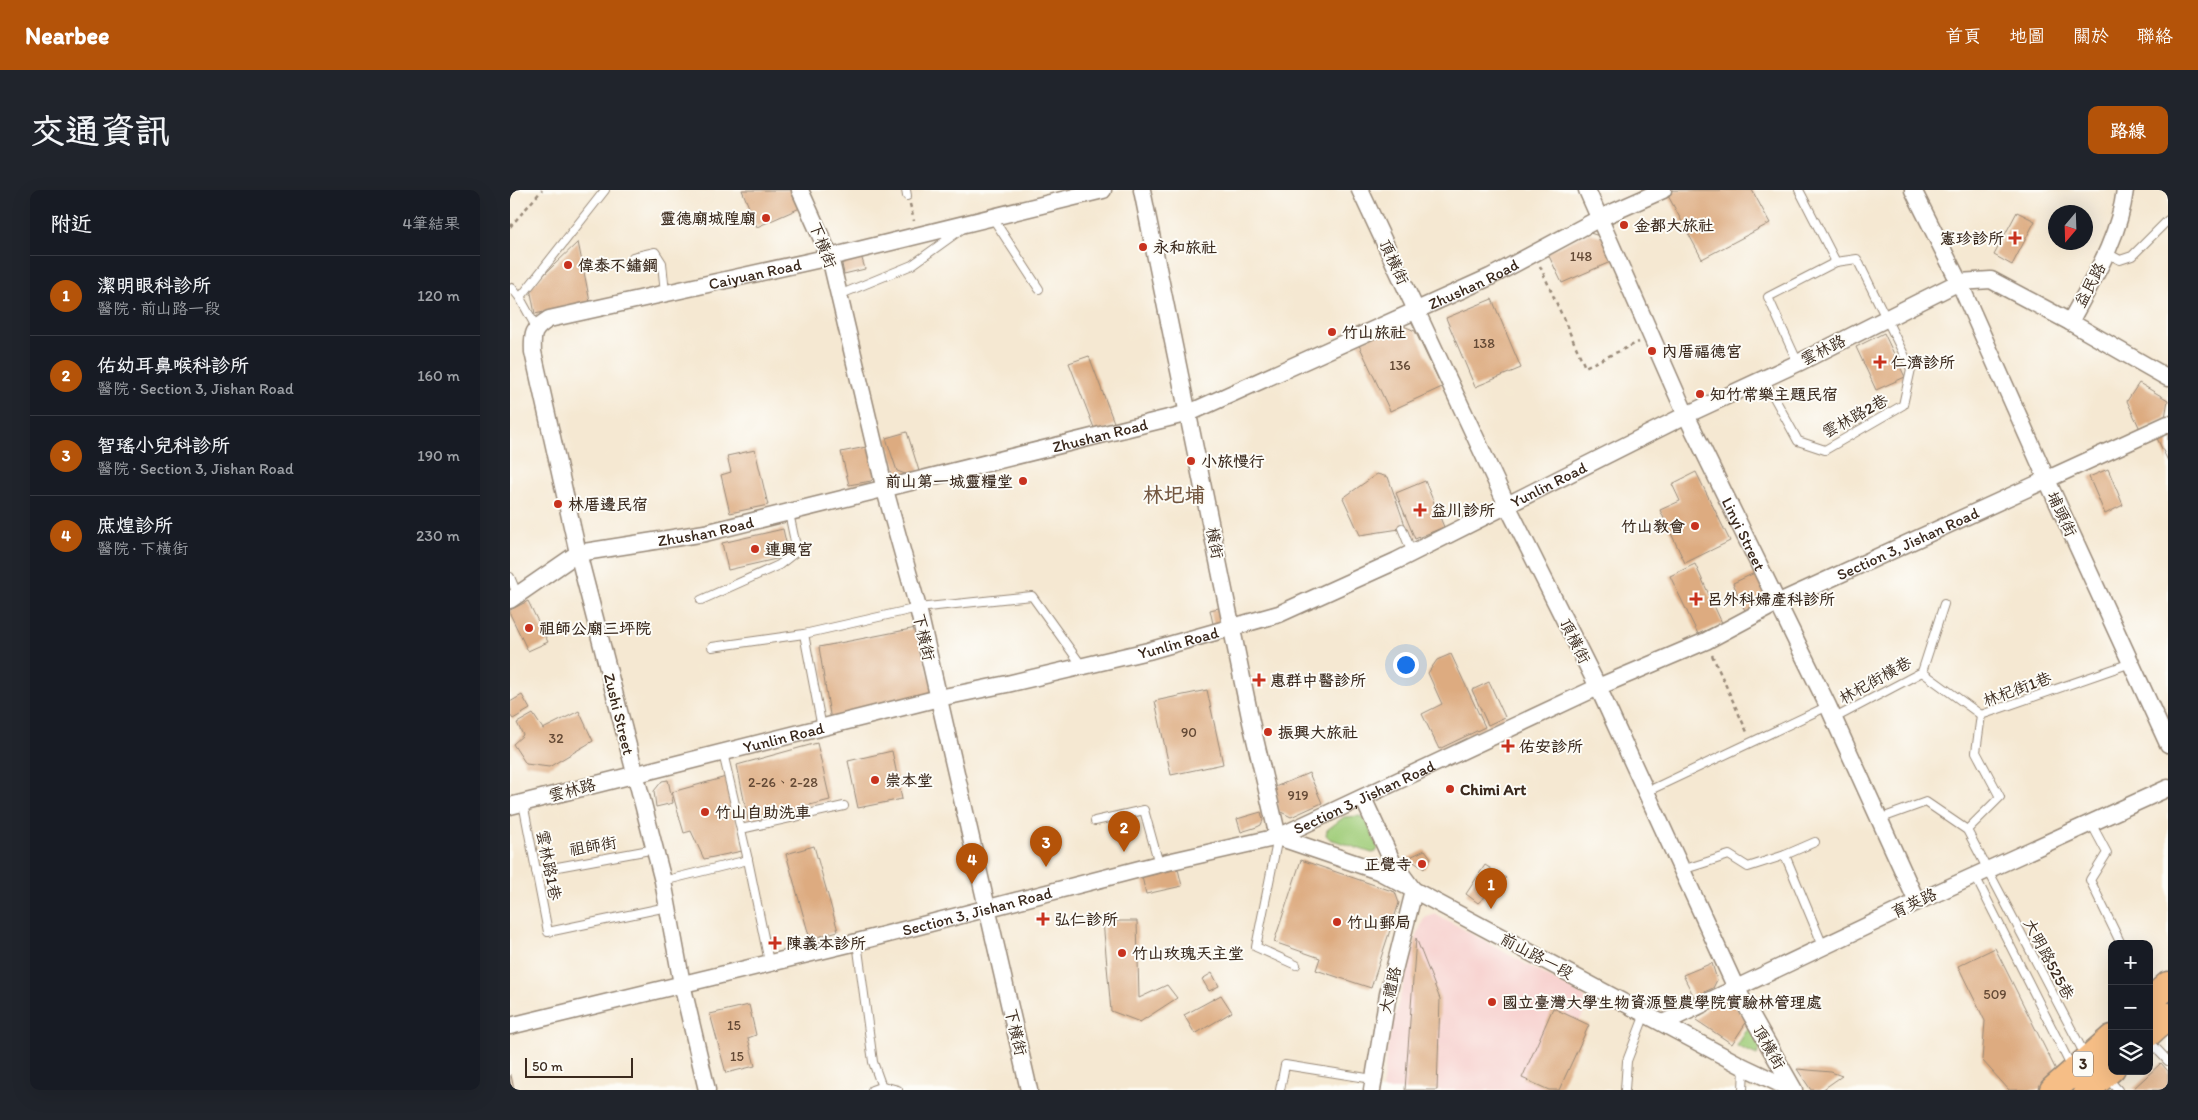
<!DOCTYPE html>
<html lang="zh-TW">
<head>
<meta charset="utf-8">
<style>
	body { margin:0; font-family:Itim,"LXGW WenKai TC",sans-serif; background:#20242c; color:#f1f3f6 }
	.controls { position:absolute; right:15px; bottom:15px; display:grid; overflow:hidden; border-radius:10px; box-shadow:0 5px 20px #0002 }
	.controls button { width:45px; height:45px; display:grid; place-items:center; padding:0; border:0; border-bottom:1px solid #363941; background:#171b24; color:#f1f3f6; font:25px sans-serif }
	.compass { position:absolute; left:1538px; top:15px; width:45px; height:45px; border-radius:50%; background:#171b24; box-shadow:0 5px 20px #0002; rotate:199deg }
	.scale { position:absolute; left:15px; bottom:12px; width:108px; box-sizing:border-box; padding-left:5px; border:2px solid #3b2a1e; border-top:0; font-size:14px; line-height:18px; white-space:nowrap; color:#3b2a1e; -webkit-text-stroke:4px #fdfcf7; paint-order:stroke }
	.you { position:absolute; left:895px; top:474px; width:18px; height:18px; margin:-12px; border:4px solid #fff; border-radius:50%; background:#1a73e8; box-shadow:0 0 0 8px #1a73e833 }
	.badge { display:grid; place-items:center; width:32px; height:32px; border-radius:50%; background:#b45309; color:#fff; font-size:16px; font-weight:700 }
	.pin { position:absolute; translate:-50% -41px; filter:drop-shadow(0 1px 2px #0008) }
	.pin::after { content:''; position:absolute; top:26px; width:18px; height:15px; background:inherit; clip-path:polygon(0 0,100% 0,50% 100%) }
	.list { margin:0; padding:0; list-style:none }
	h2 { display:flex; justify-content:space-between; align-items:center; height:65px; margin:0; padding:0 20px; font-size:21px }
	h2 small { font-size:16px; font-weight:400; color:#9ea1a6 }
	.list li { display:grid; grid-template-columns:32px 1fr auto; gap:15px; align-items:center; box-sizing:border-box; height:80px; padding:0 20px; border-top:1px solid #363941 }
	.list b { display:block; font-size:19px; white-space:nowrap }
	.list p { margin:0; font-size:16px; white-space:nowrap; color:#9ea1a6 }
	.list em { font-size:16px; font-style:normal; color:#9ea1a6 }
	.icon { flex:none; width:28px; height:28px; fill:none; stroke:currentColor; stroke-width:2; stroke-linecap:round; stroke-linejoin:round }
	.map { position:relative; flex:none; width:1658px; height:900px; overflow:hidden; border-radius:10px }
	header { display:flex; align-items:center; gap:30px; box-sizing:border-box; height:70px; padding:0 25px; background:#b45309; color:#fff }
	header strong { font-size:24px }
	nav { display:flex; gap:28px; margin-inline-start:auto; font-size:18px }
	.intro { display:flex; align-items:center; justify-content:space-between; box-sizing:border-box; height:120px; padding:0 30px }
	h1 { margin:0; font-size:35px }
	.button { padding:12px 22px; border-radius:10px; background:#b45309; color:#fff; font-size:18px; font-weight:700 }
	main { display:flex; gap:30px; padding:0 30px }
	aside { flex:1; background:#171b24; border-radius:10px; box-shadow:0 5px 20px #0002 }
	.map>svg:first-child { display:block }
	.built { fill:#f7d0ce }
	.green { fill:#a2ce7b; stroke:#6e7c4c }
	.building { fill:#ddab80 }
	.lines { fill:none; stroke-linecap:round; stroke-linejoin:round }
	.service-casing { stroke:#988978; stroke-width:10 }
	.minor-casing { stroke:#988978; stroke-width:19 }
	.primary-casing { stroke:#988978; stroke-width:29 }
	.path { stroke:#988978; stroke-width:2.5; stroke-dasharray:4 4; stroke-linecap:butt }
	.service { stroke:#fff; stroke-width:8 }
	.minor { stroke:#fff; stroke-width:16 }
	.primary { stroke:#f6be86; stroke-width:26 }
	.poi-dot { fill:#c8321e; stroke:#fdfcf7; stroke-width:2 }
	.labels { text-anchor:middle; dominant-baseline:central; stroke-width:4; stroke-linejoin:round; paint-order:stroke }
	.number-label { font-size:14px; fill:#644a36 }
	.shield { fill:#fdfcf7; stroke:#75695f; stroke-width:1 }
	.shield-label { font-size:15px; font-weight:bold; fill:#3b2a1e }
	.poi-label { font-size:16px; font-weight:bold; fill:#3b2a1e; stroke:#fdfcf7; text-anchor:start }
	.street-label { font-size:16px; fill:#3b2a1e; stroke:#fdfcf7 }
	.district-label { font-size:21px; font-weight:bold; fill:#745740; stroke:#fdfcf7 }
</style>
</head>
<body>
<header>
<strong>Nearbee</strong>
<nav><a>首頁</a><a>地圖</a><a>關於</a><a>聯絡</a></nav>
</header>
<div class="intro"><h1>交通資訊</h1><a class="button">路線</a></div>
<main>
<aside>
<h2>附近<small>4筆結果</small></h2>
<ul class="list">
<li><span class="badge">1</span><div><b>潔明眼科診所</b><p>醫院 · 前山路一段</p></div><em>120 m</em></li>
<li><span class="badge">2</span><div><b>佑幼耳鼻喉科診所</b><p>醫院 · Section 3, Jishan Road</p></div><em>160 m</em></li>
<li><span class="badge">3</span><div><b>智瑤小兒科診所</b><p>醫院 · Section 3, Jishan Road</p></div><em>190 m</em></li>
<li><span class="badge">4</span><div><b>庶煌診所</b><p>醫院 · 下橫街</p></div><em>230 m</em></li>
</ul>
</aside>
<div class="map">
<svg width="1658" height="900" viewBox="0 0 1658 900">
	<rect width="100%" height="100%" fill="#fdfcf7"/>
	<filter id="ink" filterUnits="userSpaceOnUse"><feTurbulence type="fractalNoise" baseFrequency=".02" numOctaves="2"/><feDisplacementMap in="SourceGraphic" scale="10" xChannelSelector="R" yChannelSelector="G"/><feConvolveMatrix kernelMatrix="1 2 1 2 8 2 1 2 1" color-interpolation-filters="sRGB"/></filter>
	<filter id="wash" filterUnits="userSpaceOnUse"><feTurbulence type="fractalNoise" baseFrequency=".0096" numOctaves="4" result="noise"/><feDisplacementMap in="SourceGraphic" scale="20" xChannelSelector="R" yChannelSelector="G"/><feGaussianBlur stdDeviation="1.12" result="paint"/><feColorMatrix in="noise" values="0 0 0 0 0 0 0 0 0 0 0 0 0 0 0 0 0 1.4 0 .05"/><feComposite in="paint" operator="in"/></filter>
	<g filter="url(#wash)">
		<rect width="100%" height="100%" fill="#f5e8d2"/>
		<path class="built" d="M926,724L1075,807L1076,818L1067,837L1048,900H872L879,847L906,748L914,728Z"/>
		<g class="green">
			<path d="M850,626L857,632L868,658L866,662L862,663L820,649L816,645L817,640L834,627Z"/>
			<path d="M1240,835L1251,856L1247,865L1227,856Z"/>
		</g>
		<g id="blocks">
			<g class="building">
				<path d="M232,0H282L290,18L247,37Z"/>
				<path d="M1155,0H1242L1260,33L1192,69Z"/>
				<path d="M1507,22L1525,31L1502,75L1484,65Z"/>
				<path d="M1080,43L1096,48L1105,70L1052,93L1037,62Z"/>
				<path d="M68,52L80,112L25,124L20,98Z"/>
				<path d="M350,62L355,79L334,84L332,74L337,65Z"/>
				<path d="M982,109L1011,178L965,197L936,128Z"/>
				<path d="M889,134L905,141L932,197L880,221L848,153Z"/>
				<path d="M1374,143L1395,187L1366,200L1346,157Z"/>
				<path d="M579,166L605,235L586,243L559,173Z"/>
				<path d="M1629,193L1658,210L1655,228L1630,239L1617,211Z"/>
				<path d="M1658,237V271L1645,244Z"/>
				<path d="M397,242L409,281L398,285L387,281L376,248Z"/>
				<path d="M361,256L366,285L361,291L339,295L331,262Z"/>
				<path d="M245,260L258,315L220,323L211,285L221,282L217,266Z"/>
				<path d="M1598,279L1613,315L1595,324L1579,287Z"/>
				<path d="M1186,282L1220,351L1175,373L1150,320L1170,311L1162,294Z"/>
				<path d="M867,284L878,287L896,338L850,345L833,308Z"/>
				<path d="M915,291L934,337L905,349L886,303Z"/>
				<path d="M273,339L279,366L218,380L212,353Z"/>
				<path d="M1185,374L1212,433L1188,444L1160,386Z"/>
				<path d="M1251,380L1265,411L1236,423L1223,393Z"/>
				<path d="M18,411L38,452L18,461L0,424V420Z"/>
				<path d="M717,416L722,434L704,438L700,420Z"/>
				<path d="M406,438L424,504L321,531L309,457Z"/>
				<path d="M941,464L975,537L929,559L912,524L932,514L918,483L927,470Z"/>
				<path d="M979,492L995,527L978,535L962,500Z"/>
				<path d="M697,500L713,574L661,585L645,511Z"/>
				<path d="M12,505L20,519L3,529L0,525V512Z"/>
				<path d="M69,521L83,551L39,577L16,574L3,554L13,545L7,533L23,524L33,539Z"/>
				<path d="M307,553L320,610L238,630L227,575Z"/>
				<path d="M382,561L392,609L348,618L338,571Z"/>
				<path d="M799,583L812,613L781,627L769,621L765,597Z"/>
				<path d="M216,587L232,661L194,669L181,641L174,643L162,602Z"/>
				<path d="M158,590L163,613L146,617L144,601L152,591Z"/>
				<path d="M751,622L753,630L751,635L747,637L731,642L727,629Z"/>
				<path d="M304,656L328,741L300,749L276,664Z"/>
				<path d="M915,660L921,668L914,679L898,668Z"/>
				<path d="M791,670L885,702L889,713L861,798L806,780L810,768L764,752Z"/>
				<path d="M975,675L996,688L968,713L956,704Z"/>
				<path d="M668,679L672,696L636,704L632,687Z"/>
				<path d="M593,731H627L629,808L657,795L667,808L630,832L601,821Z"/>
				<path d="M906,748L930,809L927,900H895Z"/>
				<path d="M1485,758L1549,886L1533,900H1499L1472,870L1475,831L1448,776Z"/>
				<path d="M1202,773L1207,790L1203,798L1184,807L1173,785Z"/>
				<path d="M702,783L709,796L699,801L692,789Z"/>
				<path d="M711,805L722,822L685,844L674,825Z"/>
				<path d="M1216,805L1237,831L1222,854L1186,830L1204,813Z"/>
				<path d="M239,815L246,845L238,848L245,876L216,883L200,824Z"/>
				<path d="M1043,818L1079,835L1049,900H1039L1012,888Z"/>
				<path d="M1651,873L1658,881V900H1622Z"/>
				<path d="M1287,879L1321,882L1332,886L1312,900H1301Z"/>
				<path d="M0,885H1L4,900H0Z"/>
			</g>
		</g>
	</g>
	<g filter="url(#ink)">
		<use href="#blocks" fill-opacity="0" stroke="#988978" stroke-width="1"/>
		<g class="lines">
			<defs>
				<g id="service">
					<path d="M396,0L397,6"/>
					<path d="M1289,0L1326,72"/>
					<path d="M482,27L529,99"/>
					<path d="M1597,63L1610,70L1622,66L1658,30"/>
					<path d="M123,67L145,62L152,73L155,103"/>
					<path d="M0,99L2,98L10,108"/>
					<path d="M329,105L402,75L452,39"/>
					<path d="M26,137L10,108L95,0"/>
					<path d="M1254,189L1288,251L1315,260L1393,215L1401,179L1347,69L1326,72L1258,107L1288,173"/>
					<path d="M892,338L902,363"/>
					<path d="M0,387L8,406"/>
					<path d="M191,410L269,375L287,361L279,323"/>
					<path d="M294,444L312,538"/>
					<path d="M202,457L294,444L408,418L522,406L572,476"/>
					<path d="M1412,482L1471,525"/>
					<path d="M1323,529L1412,482L1434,414"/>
					<path d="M213,563L238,670L259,772"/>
					<path d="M1136,602L1318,516"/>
					<path d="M13,613L38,742L157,717"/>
					<path d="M1369,629L1416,612L1457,640L1576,867"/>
					<path d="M585,631L634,620L649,674"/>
					<path d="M1581,633L1597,663L1580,690L1611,754"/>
					<path d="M231,639L334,616"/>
					<path d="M1457,640L1490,607L1466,562L1471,525L1621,473"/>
					<path d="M768,647L746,757L786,775"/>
					<path d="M1275,665L1313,756"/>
					<path d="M1172,680L1219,665L1238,677L1275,665L1305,652"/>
					<path d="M26,681L145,659"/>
					<path d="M1465,686L1562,878"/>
					<path d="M153,691L238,670"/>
					<path d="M347,752L363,872L373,900"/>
					<path d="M1639,851L1658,871"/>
					<path d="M1597,888L1608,900"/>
					<path d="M362,900L373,896L388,900"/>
					<path d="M770,900L775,875L863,889"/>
					<path d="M1115,900L1117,871L1135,824"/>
					<path d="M1233,900L1234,877"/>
				</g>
				<g id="minor">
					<path d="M290,0L320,67L375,300L408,418L519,900"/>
					<path d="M632,0L741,532L768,647L868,681L1234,877L1283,900"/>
					<path d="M850,0L997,315L1088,497L1226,798L1284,900"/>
					<path id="s1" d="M1077,0L1176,225L1318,516L1407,712"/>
					<path d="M1403,0L1449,92L1481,90L1560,132L1658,188"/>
					<path d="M1560,132C1583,89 1609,49 1615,0"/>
					<path id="s2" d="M0,410L68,363L195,343L679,223L980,87L1090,28L1153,0"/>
					<path d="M853,608L882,671L904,701L878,804L862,900"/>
					<path id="s3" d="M0,616L429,508L497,494L638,461L769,424L886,371L1176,225L1288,173L1449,92L1537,290L1658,554"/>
					<path d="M1153,833L1407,712L1658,598"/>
					<path id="s4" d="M0,836L347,752L649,674L768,647L1088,497L1196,451L1267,413L1658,234"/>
					<path id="s5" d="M197,900L172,794L153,691L68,363L23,162C22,143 23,139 39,129L320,67L593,0"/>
				</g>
				<g id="primary">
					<path d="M1639,812L1658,795"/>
					<path d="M1639,843L1658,826"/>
					<path d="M1543,900L1602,848"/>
					<path d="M1577,900L1602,878"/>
				</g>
			</defs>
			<use href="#service" class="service-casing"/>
			<use href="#minor" class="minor-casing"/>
			<use href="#primary" class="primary-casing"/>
			<g class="path">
				<path d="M400,14L404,31"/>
				<path d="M0,37L32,0"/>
				<path d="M1030,76L1075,177L1129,152"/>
				<path d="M1202,465L1237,542"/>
			</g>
			<use href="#service" class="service"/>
			<use href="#minor" class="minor"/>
			<use href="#primary" class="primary"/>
		</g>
	</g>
	<g class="poi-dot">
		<circle cx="256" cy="28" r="5"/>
		<circle cx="1114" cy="35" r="5"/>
		<path d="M1502.5 40.5h5v5h5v5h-5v5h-5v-5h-5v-5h5z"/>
		<circle cx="633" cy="57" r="5"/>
		<circle cx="58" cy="75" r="5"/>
		<circle cx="822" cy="142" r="5"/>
		<circle cx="1142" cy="161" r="5"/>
		<path d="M1367.5 164.5h5v5h5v5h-5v5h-5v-5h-5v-5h5z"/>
		<circle cx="1190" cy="204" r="5"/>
		<circle cx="681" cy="271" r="5"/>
		<circle cx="513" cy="291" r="5"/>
		<circle cx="48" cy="314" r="5"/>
		<path d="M907.5 312.5h5v5h5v5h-5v5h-5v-5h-5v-5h5z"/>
		<circle cx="1185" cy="336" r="5"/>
		<circle cx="245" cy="359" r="5"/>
		<path d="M1183.5 401.5h5v5h5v5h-5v5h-5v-5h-5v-5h5z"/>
		<circle cx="19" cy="438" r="5"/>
		<path d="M746.5 482.5h5v5h5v5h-5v5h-5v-5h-5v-5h5z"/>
		<circle cx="758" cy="542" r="5"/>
		<path d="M995.5 548.5h5v5h5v5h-5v5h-5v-5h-5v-5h5z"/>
		<circle cx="365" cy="590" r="5"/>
		<circle cx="940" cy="599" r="5"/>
		<circle cx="195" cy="622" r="5"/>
		<circle cx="912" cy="674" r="5"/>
		<path d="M530.5 721.5h5v5h5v5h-5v5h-5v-5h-5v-5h5z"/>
		<circle cx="827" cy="732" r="5"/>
		<path d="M262.5 745.5h5v5h5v5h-5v5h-5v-5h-5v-5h5z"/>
		<circle cx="612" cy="763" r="5"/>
		<circle cx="982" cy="812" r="5"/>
	</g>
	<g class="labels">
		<g class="number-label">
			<text x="1071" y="66">148</text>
			<text x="974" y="153">138</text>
			<text x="890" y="175">136</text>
			<text x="679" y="542">90</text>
			<text x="46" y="548">32</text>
			<text x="273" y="592">2-26、2-28</text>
			<text x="788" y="605">919</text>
			<text x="1485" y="804">509</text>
			<text x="224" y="835">15</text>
			<text x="227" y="866">15</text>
		</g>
		<rect class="shield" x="1563" y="861.5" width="20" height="25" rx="4"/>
		<g class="shield-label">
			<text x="1573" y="874">3</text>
		</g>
		<g class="poi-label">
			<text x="246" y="28" text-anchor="end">靈德廟城隍廟</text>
			<text x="1124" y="35">金都大旅社</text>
			<text x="1494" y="48" text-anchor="end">憲珍診所</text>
			<text x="643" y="57">永和旅社</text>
			<text x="68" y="75">偉泰不鏽鋼</text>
			<text x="832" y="142">竹山旅社</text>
			<text x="1152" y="161">內厝福德宮</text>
			<text x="1381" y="172">仁濟診所</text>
			<text x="1200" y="204">知竹常樂主題民宿</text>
			<text x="691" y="271">小旅慢行</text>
			<text x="503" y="291" text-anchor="end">前山第一城靈糧堂</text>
			<text x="58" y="314">林厝邊民宿</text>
			<text x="921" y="320">益川診所</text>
			<text x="1175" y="336" text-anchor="end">竹山教會</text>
			<text x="255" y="359">連興宮</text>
			<text x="1197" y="409">呂外科婦產科診所</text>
			<text x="29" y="438">祖師公廟三坪院</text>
			<text x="760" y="490">惠群中醫診所</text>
			<text x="768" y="542">振興大旅社</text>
			<text x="1009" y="556">佑安診所</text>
			<text x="375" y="590">崇本堂</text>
			<text x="950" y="599">Chimi Art</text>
			<text x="205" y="622">竹山自助洗車</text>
			<text x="902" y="674" text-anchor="end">正覺寺</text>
			<text x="544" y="729">弘仁診所</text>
			<text x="837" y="732">竹山郵局</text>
			<text x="276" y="753">陳義本診所</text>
			<text x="622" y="763">竹山玫瑰天主堂</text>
			<text x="992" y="812">國立臺灣大學生物資源暨農學院實驗林管理處</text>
		</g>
		<g class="street-label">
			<text transform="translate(313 55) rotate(69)">下橫街</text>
			<text transform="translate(884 72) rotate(65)">頂橫街</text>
			<text stroke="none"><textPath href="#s5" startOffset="1009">Caiyuan Road</textPath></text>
			<text stroke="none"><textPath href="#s2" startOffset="1022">Zhushan Road</textPath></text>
			<text transform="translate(1580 95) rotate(-62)">益民路</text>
			<text transform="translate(1313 160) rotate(-27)">雲林路</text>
			<text transform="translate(1345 226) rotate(-29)">雲林路2巷</text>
			<text stroke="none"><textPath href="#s2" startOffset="618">Zhushan Road</textPath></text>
			<text stroke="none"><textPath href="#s3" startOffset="1092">Yunlin Road</textPath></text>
			<text transform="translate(1552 324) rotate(65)">埔頭街</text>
			<text stroke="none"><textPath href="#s2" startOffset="212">Zhushan Road</textPath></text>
			<text stroke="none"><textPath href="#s1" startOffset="378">Linyi Street</textPath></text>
			<text transform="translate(705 353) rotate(79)">橫街</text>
			<text stroke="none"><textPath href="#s4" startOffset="1486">Section 3, Jishan Road</textPath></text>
			<text transform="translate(414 447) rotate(77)">下橫街</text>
			<text transform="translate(1065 451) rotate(63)">頂橫街</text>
			<text stroke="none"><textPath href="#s3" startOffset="688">Yunlin Road</textPath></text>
			<text transform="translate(1365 490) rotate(-29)">林杞街橫巷</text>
			<text transform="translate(1507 499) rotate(-20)">林杞街1巷</text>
			<text transform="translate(109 524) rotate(76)">Zushi Street</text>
			<text stroke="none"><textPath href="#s3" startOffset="282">Yunlin Road</textPath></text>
			<text transform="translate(62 600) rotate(-15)">雲林路</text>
			<text stroke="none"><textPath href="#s4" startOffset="886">Section 3, Jishan Road</textPath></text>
			<text transform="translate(83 656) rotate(-10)">祖師街</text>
			<text transform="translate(39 675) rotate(79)">雲林路1巷</text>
			<text transform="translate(1404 713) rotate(-25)">育英路</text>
			<text stroke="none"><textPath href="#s4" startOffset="481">Section 3, Jishan Road</textPath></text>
			<text transform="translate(1027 766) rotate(28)">前山路一段</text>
			<text transform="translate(1539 769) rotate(62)">大明路525巷</text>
			<text transform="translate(880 800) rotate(-77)">大禮路</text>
			<text transform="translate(506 842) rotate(77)">下橫街</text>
			<text transform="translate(1259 857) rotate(60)">頂橫街</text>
		</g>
		<g class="district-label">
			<text x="664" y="304">林圯埔</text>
		</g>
	</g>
</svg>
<div class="controls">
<button>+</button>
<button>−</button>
<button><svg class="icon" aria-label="layers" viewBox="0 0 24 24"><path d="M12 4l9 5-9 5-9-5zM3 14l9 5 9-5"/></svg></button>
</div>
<svg class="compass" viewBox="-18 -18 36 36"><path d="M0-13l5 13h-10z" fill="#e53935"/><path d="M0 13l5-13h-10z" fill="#9ea1a6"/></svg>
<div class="scale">50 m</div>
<div class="you"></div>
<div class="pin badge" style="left:981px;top:719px">1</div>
<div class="pin badge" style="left:614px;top:662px">2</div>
<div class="pin badge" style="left:536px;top:677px">3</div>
<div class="pin badge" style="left:462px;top:694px">4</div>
</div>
</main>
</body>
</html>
